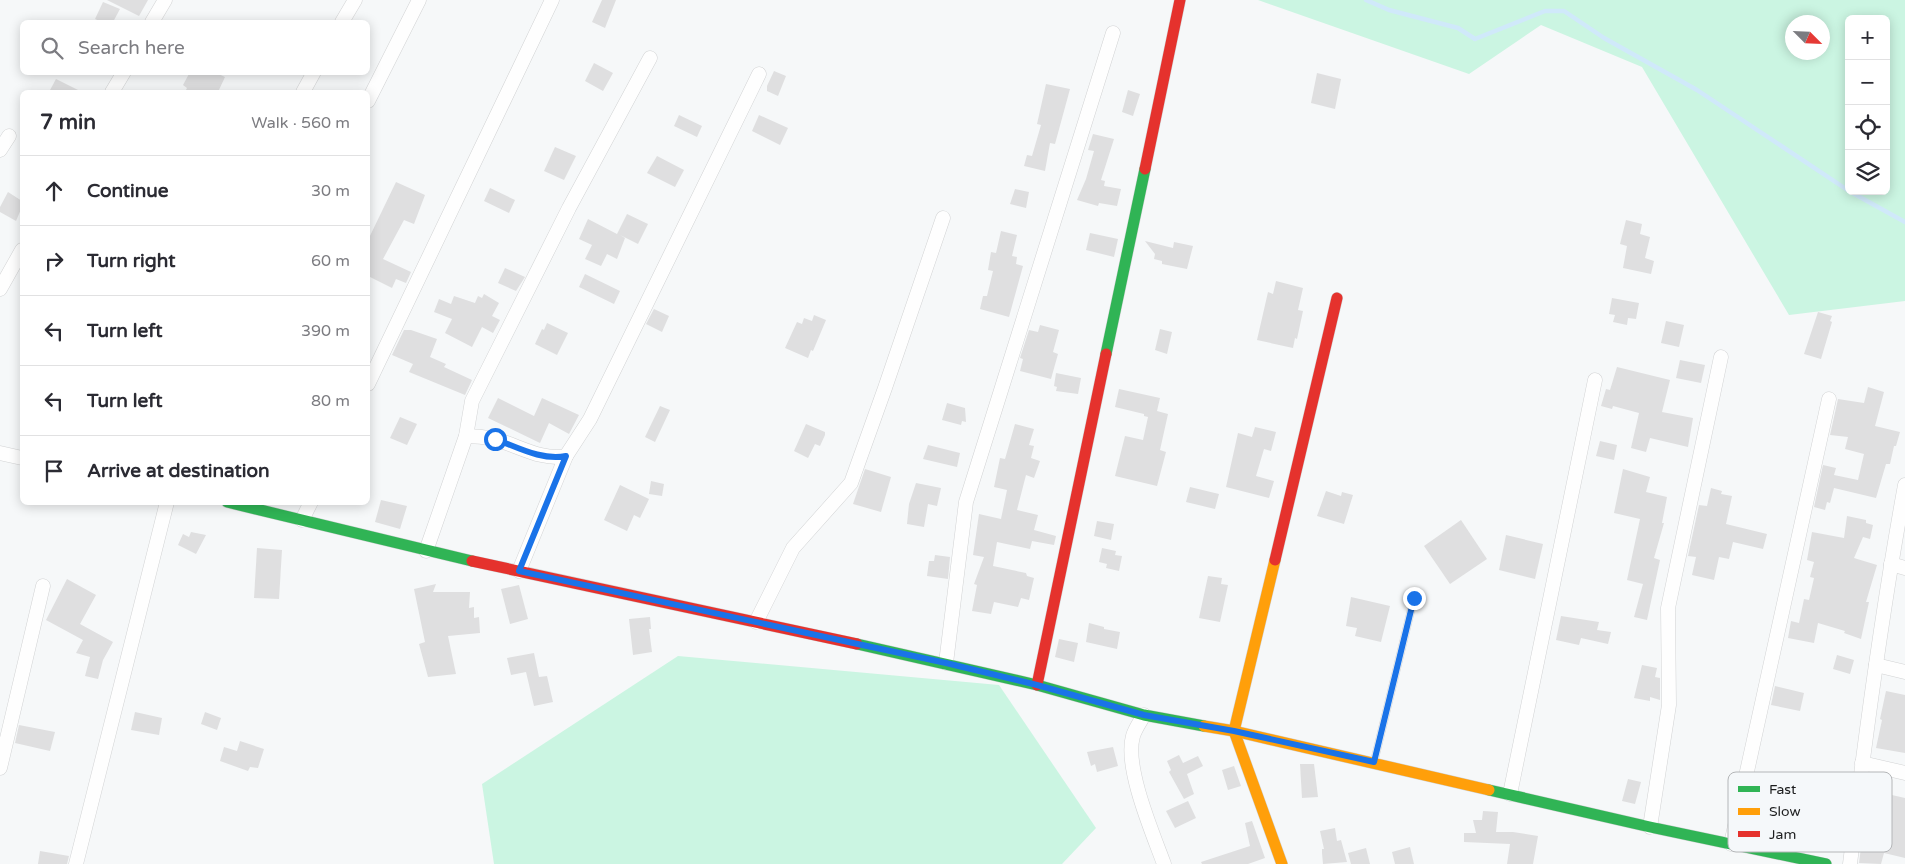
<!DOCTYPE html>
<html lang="en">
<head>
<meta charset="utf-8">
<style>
	body { margin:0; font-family:"Varela Round",sans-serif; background:#f7f7f7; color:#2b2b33 }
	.controls { position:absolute; right:15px; top:15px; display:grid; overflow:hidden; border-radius:8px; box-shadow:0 2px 12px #0003 }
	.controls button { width:45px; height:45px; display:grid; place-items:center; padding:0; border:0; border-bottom:1px solid #e1e1e2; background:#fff; color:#2b2b33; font:25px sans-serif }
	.compass { position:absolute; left:1785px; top:15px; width:45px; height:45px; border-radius:50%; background:#fff; box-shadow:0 2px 12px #0003; rotate:114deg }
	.stop { position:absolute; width:15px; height:15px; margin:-11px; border:4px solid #1a73e8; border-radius:50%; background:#fff }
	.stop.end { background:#1a73e8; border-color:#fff; box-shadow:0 1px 5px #0008 }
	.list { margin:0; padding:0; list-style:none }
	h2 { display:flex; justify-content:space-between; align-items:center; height:65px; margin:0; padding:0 20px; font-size:21px }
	h2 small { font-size:16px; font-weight:400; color:#7c7c81 }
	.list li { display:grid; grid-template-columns:32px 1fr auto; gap:15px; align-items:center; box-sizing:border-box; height:70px; padding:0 20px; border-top:1px solid #e1e1e2 }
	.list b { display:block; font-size:19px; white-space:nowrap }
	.list em { font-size:16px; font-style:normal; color:#7c7c81 }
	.icon { flex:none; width:28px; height:28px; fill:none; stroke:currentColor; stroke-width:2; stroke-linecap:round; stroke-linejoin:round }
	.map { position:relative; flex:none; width:1905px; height:864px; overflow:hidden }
	.search { position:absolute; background:#fff; box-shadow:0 2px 12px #0003; left:20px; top:20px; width:350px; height:55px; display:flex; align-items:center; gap:12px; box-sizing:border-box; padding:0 18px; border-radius:8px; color:#7c7c81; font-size:19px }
	.panel { position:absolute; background:#fff; box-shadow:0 2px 12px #0003; left:20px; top:90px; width:350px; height:415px; border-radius:8px }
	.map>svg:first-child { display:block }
	.green { fill:#cbf5e2; fill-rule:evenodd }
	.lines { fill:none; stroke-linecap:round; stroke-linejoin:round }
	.stream { stroke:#d0e9fa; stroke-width:4.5 }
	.building { fill:#dfdfe0 }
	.lane-casing { stroke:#d2d3d4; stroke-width:8 }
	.street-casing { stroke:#d2d3d4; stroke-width:15 }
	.fast-casing { stroke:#d2d3d4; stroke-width:12 }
	.slow-casing { stroke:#d2d3d4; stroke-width:12 }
	.jam-casing { stroke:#d2d3d4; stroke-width:12 }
	.lane { stroke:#fefefe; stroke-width:7 }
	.street { stroke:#fefefe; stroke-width:14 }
	.fast { stroke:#30b455; stroke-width:11 }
	.slow { stroke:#ff9f0a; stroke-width:11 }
	.jam { stroke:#e5322d; stroke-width:11 }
	.route { stroke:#1a73e8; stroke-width:6 }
	.key { fill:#f5f8fa; stroke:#b4b6b8; stroke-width:1 }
	.key-label { font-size:14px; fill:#1c1d1e }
</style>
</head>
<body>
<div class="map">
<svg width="1905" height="864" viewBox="0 0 1905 864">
	<rect width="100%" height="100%" fill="#f6f8f9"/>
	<g class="green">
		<path d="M1258,0H1905V301L1789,315L1642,67L1541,25L1469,74ZM1849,19H1886V191H1849ZM1792,22H1822V52H1792Z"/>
		<path d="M678,656L999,685L1096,828L1062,864H494L482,784Z"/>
	</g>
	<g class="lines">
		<g class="stream">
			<path d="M1366,0L1389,10L1458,28L1475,39L1545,11H1564L1604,38L1697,90L1849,191"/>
			<path d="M1849,191L1905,222"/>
		</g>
	</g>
	<g class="building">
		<path d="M107,0H148L139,16Z"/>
		<path d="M602,0H616L605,28L592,22Z"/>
		<path d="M103,2L120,9L113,22H102L95,19Z"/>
		<path d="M594,63L613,73L603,91L585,81Z"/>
		<path d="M774,71L786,76L778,96L767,91V86Z"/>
		<path d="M190,72H214L225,77L218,92H185L187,88L183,85Z"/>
		<path d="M1317,73L1341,79L1335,109L1311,103Z"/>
		<path d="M56,79L82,92H49Z"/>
		<path d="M1046,84L1070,89L1055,144L1050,143L1045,171L1024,166L1027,155L1032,156L1041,125L1037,124Z"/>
		<path d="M1128,90L1140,94L1133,116L1122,112Z"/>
		<path d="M679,115L702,126L697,137L674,126Z"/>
		<path d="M759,115L788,128L780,145L752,131Z"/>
		<path d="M1093,134L1114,139L1101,180L1105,181L1104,186L1121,189L1117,206L1099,203L1098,206L1077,200L1086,179L1094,151L1088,150Z"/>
		<path d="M555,147L576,156L564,180L544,171Z"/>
		<path d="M657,156L684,170L675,187L647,173Z"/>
		<path d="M396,182L425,195L414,224L404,220L383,259L411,272L406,283L396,279L392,288L368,276V240Z"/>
		<path d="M490,188L515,200L509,213L484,201Z"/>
		<path d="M1015,189L1029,192L1026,208L1010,204Z"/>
		<path d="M8,192L22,201V207L16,221L0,212V207Z"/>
		<path d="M627,214L648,224L638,244L620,235L625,238L617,259L607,254L601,266L585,259L592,245L579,239L588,219L617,234Z"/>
		<path d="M1626,220L1642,224L1640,234L1650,237L1645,258L1654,261L1651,274L1623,268L1627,246L1620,244Z"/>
		<path d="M1001,231L1017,235L1012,256L1017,257L1016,264L1023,266L1009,317L980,309L983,296H987L993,271L988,270L991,252L996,253Z"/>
		<path d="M1090,233L1118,239L1114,257L1086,250Z"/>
		<path d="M1145,241L1173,248L1174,242L1193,246L1187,269L1162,264V261L1154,259L1155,254Z"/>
		<path d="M505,268L525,277L516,291L498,283Z"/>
		<path d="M585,274L620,291L614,304L579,287Z"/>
		<path d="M1276,281L1303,288L1298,310L1303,311L1297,339L1295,338L1293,348L1257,340L1268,292L1273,294Z"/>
		<path d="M484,294L499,303L492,316L500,320L493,333L482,327L472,347L445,333L452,319L434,312L439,299L451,304L454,296L475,303L478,296L482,298Z"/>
		<path d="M1612,298L1639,303L1636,319L1628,318L1627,325L1613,322L1615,315L1609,314Z"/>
		<path d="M654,309L669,316L662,332L646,324Z"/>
		<path d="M1818,312L1832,316L1830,321L1832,322L1821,359L1804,354Z"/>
		<path d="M814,315L826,320L813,351L811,350L808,358L785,348L797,322L802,324L804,318L812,321Z"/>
		<path d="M1666,321L1684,325L1679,347L1661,343Z"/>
		<path d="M547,323L568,333L557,355L535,344L542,329L544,330Z"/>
		<path d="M1040,325L1059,330L1053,352L1058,354L1051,379L1020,371L1023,359L1020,358L1029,330L1038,332Z"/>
		<path d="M1160,329L1172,332L1167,354L1155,350Z"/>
		<path d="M404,330H411L437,339L430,357L446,364L444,367L472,380L465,395L409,372L413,364L392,355Z"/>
		<path d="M1680,360L1705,365L1701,383L1676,378Z"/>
		<path d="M1617,367L1670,380L1662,412L1693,418L1688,447L1650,438L1646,452L1631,448L1639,413L1613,406L1612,409L1601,406L1606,389L1610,390Z"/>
		<path d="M1056,373L1081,378L1078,394L1056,391L1057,387L1054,386Z"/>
		<path d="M1868,387L1884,392L1875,426L1900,432L1896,446H1894L1890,464H1886L1876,498L1834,488L1830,503L1827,502L1825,510L1814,507L1823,465L1836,468L1834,475L1858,480L1864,454L1845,449L1848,437L1830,435L1838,399L1864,403Z"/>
		<path d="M1119,389L1160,398L1157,411L1168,414L1160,450L1166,452L1157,486L1115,476L1125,436L1143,440L1148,417L1144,416V414L1115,407Z"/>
		<path d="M498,398L534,416L542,398L579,415L569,434L549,423L540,443L488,418Z"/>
		<path d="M947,403L965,408L966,422L962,421L961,425L942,420Z"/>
		<path d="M660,406L670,410L655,442L645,437Z"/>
		<path d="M400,417L417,424L407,445L390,438Z"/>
		<path d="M806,424L825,432V435L820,446L815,444L808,458L794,451Z"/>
		<path d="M1015,424L1034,429L1029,445L1034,446L1031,458L1040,461L1034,478L1026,475L1017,510L1038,515L1034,530L1056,536L1054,545L1032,541L1030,549L997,542L993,566L1026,573L1027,576L1034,578L1029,600L1021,598L1018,607L994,602L991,614L972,611L977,585L974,584L984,557L973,555L979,514L1001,519L1007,490L994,487L1000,458L1005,459Z"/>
		<path d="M1255,427L1276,432L1271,451L1264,449L1256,476L1274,481L1269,498L1226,487L1238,433L1252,437Z"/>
		<path d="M1600,441L1617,445L1614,460L1596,456Z"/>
		<path d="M928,445L960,453L957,467L923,459Z"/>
		<path d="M865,469L891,477L881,512L853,504Z"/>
		<path d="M1623,469L1650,477L1646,492L1667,497L1662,523H1664L1654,558L1660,560L1647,620L1634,617L1643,584L1627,580L1640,519L1614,513Z"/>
		<path d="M651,481L664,484L662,496L649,494Z"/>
		<path d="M916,483L941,488L937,506L928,504L924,527L907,524L909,504Z"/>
		<path d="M620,485L649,499L640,518L634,515L627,531L604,520Z"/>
		<path d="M1190,487L1219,494L1215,509L1186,502Z"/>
		<path d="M1711,488L1722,491L1721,494L1732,496L1726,524L1767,534L1763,549L1733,542L1729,559L1719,557L1714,580L1692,575L1696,557L1688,556L1699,505L1707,506Z"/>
		<path d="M1326,491L1341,496L1342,492L1353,495L1344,524L1317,516Z"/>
		<path d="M381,500L407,506L400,529L375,522Z"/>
		<path d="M1847,516L1866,520V523L1873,525L1870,539L1863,537L1854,558L1877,565L1866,602H1869L1861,639L1844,633L1845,631L1818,623L1814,643L1788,638L1791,621L1799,623L1804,599L1809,600L1814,578L1810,577L1814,562L1807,560L1812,532L1844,538Z"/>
		<path d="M1461,520L1487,559L1450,584L1424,546Z"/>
		<path d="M1097,521L1114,524L1111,540L1094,536Z"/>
		<path d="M191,532L206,535L196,554L178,545L183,534L189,537Z"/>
		<path d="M1506,535L1543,544L1535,579L1499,570Z"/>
		<path d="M257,548L282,550L279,599L254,598Z"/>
		<path d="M1102,548L1116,551L1115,555L1122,556L1119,571L1106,568L1107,564L1099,562Z"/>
		<path d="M935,555L950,557L948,579L927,576L929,561H934Z"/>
		<path d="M1208,576L1222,578L1221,584L1228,585L1220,622L1199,618Z"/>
		<path d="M67,579L96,595L80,624L113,642L103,660L98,679L85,676L90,657L76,653L83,640L46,620Z"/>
		<path d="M436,584L433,592H470L469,608L474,607V618L479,617L480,633L448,636L456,674L428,677L419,644L425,642L414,589Z"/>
		<path d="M519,585L528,619L510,624L501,589Z"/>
		<path d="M1351,597L1390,606L1381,642L1355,636L1357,628L1346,626Z"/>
		<path d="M1561,616L1599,622L1597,630L1611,632L1608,644L1581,638L1579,645L1556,640Z"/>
		<path d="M650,617L651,629H649L652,652L633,655L629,619Z"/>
		<path d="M1089,623L1104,627V629L1120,632L1117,649L1086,642Z"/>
		<path d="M1059,639L1078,643L1074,662L1055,657Z"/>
		<path d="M534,653L539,677L547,676L553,702L534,706L526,672L511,675L507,658Z"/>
		<path d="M1837,655L1854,660L1850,674L1833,669Z"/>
		<path d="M1642,665L1657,668L1655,677L1660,678V700L1650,697V701L1634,698Z"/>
		<path d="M1775,686L1804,693L1800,711L1771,705Z"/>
		<path d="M1886,691L1905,695V753L1876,748L1882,720L1880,719Z"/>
		<path d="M135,712L162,718L159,735L131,730Z"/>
		<path d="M205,712L221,718L217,730L201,724Z"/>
		<path d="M19,725L55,732L50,751L15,743Z"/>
		<path d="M240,741L264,749L258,768L250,767L248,771L220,761L224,747L237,751Z"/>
		<path d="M1113,747L1118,766L1097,772L1095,764L1091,766L1087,752Z"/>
		<path d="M1179,755L1183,763L1198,756L1203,766L1187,774L1194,794L1184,799L1169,772L1171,770L1167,761Z"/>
		<path d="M1300,764H1314L1318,797L1302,798Z"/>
		<path d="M1234,766L1241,786L1228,790L1222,770Z"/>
		<path d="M1780,778L1840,790L1838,800L1849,803L1843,852L1799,846L1763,838L1766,823H1769Z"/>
		<path d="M1628,779L1641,782L1635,804L1622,801Z"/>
		<path d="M1870,790L1905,798V858L1884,853L1881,864L1859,863L1866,808H1867Z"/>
		<path d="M1188,801L1196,818L1175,828L1166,811Z"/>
		<path d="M1483,811L1498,812L1496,832H1513L1538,836L1533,864H1507L1510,844L1464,842V833H1476L1473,820H1482Z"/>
		<path d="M1252,821L1265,858L1248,864H1202L1201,862L1250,846L1245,823Z"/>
		<path d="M1335,828L1337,841L1341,840L1347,862L1323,864L1322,853V849H1324L1320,831Z"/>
		<path d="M1410,847L1414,864H1395L1392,852Z"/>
		<path d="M1366,848L1370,864H1351L1348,853Z"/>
		<path d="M40,851L69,856L67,864H38Z"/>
	</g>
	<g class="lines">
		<defs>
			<path id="lane" d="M1374,762L1414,598"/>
			<g id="street">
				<path d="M152,22L165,0"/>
				<path d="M342,22L355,0"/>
				<path d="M112,92L124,72"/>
				<path d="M303,92L314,72"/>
				<path d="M368,101L419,0"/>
				<path d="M0,150L9,136"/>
				<path d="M0,289L22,250"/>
				<path d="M368,384L552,0"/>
				<path d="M466,436C476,436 485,437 494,439C518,445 541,461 566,456L590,419L759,74"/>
				<path d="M0,453L22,458"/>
				<path d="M302,520L311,502"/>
				<path d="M426,551L466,436L472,401L569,208L650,58"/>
				<path d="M1891,564L1905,568"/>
				<path d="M519,571L566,456"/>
				<path d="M756,622L793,548L851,483L885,388L943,218"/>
				<path d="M946,663L966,502L1113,33"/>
				<path d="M1876,665L1905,672"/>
				<path d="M1144,715C1140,722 1135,729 1133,736C1124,767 1153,834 1164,864"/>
				<path d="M1862,763L1905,773"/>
				<path d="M0,768L43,586"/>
				<path d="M1510,794L1595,380"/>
				<path d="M1650,827L1669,705L1668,608L1721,357"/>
				<path d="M1731,844L1829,399"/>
				<path d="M76,864L167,502"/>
				<path d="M1850,864C1865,737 1882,611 1905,485"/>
			</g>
			<g id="fast">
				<path d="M1106,354L1145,169"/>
				<path d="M227,502L472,561"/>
				<path d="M857,644L1037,685L1144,715L1204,726"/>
				<path d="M1489,790L1650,827L1826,864"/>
			</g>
			<g id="slow">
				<path d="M1275,560L1234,731L1282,864"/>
				<path d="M1204,726L1234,731L1489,790"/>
			</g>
			<g id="jam">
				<path d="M1145,169L1180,0"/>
				<path d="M1275,560L1337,298"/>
				<path d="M472,561L857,644"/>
				<path d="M1037,685L1106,354"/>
			</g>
		</defs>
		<use href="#lane" class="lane-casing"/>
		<use href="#street" class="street-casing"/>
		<use href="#fast" class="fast-casing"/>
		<use href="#slow" class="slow-casing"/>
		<use href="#jam" class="jam-casing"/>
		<use href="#lane" class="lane"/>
		<use href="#street" class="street"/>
		<use href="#fast" class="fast"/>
		<use href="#slow" class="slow"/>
		<use href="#jam" class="jam"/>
	</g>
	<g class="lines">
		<path class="route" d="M495,439C517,447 542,461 566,456L519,571L946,663L1037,685L1144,715L1234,731L1374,762L1414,598"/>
	</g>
	<rect x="1728" y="772" width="164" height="80" rx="8" class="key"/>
	<rect x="1738" y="786" width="22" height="6" fill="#30b455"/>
	<rect x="1738" y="808" width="22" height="7" fill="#ff9f0a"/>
	<rect x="1738" y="831" width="22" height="6" fill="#e5322d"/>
	<g class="key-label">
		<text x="1769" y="794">Fast</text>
		<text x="1769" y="816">Slow</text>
		<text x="1769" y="839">Jam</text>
	</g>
</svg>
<div class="controls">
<button>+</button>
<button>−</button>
<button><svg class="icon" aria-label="locate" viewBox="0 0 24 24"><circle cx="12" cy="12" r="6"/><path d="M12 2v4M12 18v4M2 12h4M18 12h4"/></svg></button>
<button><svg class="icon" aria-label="layers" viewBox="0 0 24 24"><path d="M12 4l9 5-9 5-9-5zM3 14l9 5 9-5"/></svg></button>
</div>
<svg class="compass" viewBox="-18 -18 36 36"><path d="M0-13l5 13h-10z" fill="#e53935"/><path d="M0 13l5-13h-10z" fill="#7c7c81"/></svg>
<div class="stop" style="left:495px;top:439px"></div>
<div class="stop end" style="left:1414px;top:598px"></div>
<div class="search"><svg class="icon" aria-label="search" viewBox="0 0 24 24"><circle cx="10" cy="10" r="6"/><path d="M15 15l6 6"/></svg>Search here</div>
<section class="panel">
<h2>7 min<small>Walk · 560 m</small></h2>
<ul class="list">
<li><svg class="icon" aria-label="ahead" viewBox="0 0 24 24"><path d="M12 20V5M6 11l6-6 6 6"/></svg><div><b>Continue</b></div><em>30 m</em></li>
<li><svg class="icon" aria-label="right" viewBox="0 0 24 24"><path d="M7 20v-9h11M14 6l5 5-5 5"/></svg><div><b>Turn right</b></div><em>60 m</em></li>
<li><svg class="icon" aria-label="left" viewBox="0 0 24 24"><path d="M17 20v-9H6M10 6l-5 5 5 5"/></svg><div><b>Turn left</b></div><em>390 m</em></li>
<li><svg class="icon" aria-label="left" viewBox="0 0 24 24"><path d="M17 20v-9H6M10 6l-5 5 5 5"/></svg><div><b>Turn left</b></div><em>80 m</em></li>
<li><svg class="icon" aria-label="arrive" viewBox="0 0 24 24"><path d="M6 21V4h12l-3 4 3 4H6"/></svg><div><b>Arrive at destination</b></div></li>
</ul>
</section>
</div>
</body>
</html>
